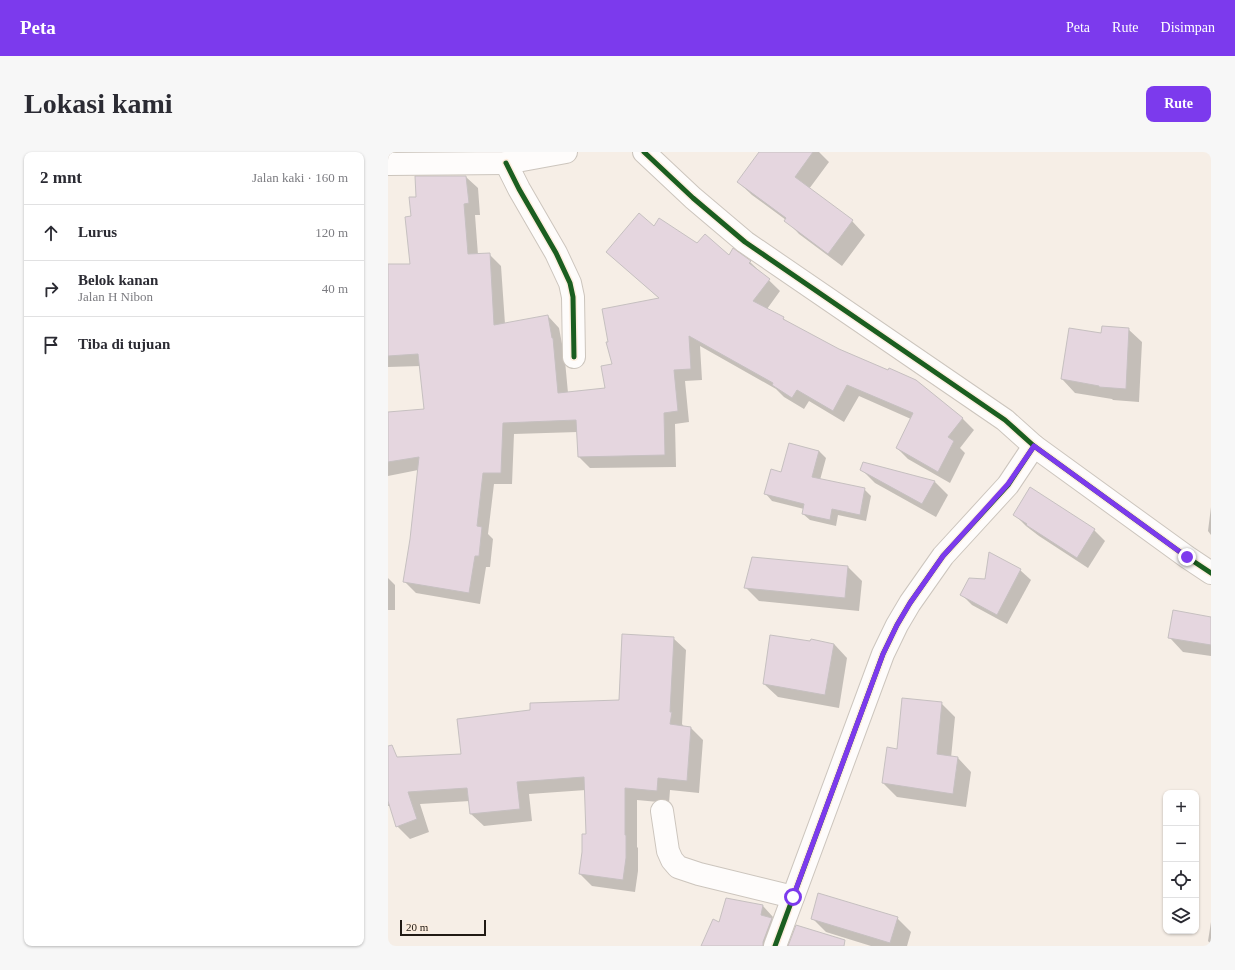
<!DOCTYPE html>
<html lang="id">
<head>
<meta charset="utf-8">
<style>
	body { margin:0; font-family:"Times New Roman",serif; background:#f7f7f7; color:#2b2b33 }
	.controls { position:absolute; right:12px; bottom:12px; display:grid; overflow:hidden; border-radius:8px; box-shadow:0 1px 3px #0004 }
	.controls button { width:36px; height:36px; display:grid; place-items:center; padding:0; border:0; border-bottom:1px solid #e1e1e2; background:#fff; color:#2b2b33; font:20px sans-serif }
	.scale { position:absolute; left:12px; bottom:10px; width:86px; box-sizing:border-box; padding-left:4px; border:2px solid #211a14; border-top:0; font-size:11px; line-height:14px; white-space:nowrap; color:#211a14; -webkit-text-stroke:3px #fdeedf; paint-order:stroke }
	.stop { position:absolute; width:12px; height:12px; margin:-9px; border:3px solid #7c3aed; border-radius:50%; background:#fff }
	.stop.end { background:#7c3aed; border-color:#fff; box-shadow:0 1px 4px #0008 }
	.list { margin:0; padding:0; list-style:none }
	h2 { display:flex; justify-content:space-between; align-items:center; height:52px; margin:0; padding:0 16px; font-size:17px }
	h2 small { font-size:13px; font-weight:400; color:#7c7c81 }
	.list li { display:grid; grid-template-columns:26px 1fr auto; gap:12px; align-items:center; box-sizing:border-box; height:56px; padding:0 16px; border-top:1px solid #e1e1e2 }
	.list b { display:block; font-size:15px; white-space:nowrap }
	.list p { margin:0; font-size:13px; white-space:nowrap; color:#7c7c81 }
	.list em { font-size:13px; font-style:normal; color:#7c7c81 }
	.icon { flex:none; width:22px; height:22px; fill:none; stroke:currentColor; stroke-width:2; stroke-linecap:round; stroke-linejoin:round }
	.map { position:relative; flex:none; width:823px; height:794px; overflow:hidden; border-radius:8px }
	header { display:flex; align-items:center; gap:24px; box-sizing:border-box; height:56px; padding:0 20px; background:#7c3aed; color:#fff }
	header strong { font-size:19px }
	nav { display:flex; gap:22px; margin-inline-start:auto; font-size:14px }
	.intro { display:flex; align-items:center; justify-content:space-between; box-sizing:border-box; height:96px; padding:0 24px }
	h1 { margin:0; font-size:28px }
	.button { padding:10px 18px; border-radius:8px; background:#7c3aed; color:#fff; font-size:14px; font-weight:700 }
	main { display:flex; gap:24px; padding:0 24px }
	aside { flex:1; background:#fff; border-radius:8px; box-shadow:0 1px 3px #0004 }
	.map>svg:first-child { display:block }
	.shadow { fill:#0003 }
	.building { fill:#e5d6df; stroke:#c6c0c0 }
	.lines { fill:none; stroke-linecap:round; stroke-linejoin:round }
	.minor-casing { stroke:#ccc5bd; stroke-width:24 }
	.minor { stroke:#fefcfb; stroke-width:22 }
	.cycleway-casing { stroke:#fdeedf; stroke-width:8 }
	.cycleway { stroke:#1b5e20; stroke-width:5 }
	.route { stroke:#7c3aed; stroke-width:5 }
</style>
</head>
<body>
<header>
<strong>Peta</strong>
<nav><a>Peta</a><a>Rute</a><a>Disimpan</a></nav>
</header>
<div class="intro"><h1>Lokasi kami</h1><a class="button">Rute</a></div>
<main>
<aside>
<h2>2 mnt<small>Jalan kaki · 160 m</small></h2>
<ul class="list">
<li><svg class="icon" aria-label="ahead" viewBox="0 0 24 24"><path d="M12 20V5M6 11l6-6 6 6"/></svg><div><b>Lurus</b></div><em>120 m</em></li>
<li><svg class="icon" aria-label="right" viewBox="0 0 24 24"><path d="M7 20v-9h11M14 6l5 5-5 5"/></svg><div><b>Belok kanan</b><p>Jalan H Nibon</p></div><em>40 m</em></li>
<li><svg class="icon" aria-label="arrive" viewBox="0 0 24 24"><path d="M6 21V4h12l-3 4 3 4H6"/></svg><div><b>Tiba di tujuan</b></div></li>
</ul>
</aside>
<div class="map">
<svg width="823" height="794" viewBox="0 0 823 794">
	<rect width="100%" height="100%" fill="#f6eee6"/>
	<g class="shadow">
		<path d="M372,0H431L441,10L421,37L464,69L477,83L454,114L411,82L398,68L364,43L350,30Z"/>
		<path d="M78,25L90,36L92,63H87L90,103L101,102L113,114L117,172L160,164L171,176L175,197L176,198L180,241L218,237L225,213L272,147L219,100L266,76L309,93L341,104L362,110L392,139L379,157L395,166L399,170L450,198L500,219L528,229L575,267L586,278L572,296L577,301L562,331L520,307L509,296L523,267L471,244L456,270L421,249L416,257L396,245L388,237L312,194L314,228L297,229L301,270L287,272L288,315L202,316L191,305L190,280L126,282L124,332H106L100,382L105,387L102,415H98L92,452L28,441L16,429L23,387L30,318L0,324V261L37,258L33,214L0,215V113H23L24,65L29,46Z"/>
		<path d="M740,177L754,190L751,250L725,248L724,247L687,241L674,227L714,182Z"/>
		<path d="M402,292L431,299L438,306L432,328L476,337L483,344L478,369L450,363L448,374L422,368L415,362L416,357L384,349L378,342L394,321Z"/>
		<path d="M473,317L546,329L560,343L548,365L487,331Z"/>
		<path d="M823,355V383L820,379Z"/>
		<path d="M627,363L706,378L717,389L700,416L651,384L638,374Z"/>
		<path d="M460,415L474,429L471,459L371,449L358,436Z"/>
		<path d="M632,418L643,428L619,472L584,453L574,443L598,429Z"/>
		<path d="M0,426L7,433V458H0Z"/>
		<path d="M823,466V504L795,500L782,486Z"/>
		<path d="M285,486L298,498L294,572L296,575H302L315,588L311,641L282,638L281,651L249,648V695L250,696V719L247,740L204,734L192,722L199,683L198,638L141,642L144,669L96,674L83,662L82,649L32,652L41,680L22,687L9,674L2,654H0V607L75,603L232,549Z"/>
		<path d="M446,492L459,506L451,556L390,545L376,532Z"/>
		<path d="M553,551L567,565L563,606H570L583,620L578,655L509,645L495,631Z"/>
		<path d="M339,747L375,754L385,765L384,768L394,777L387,794H315L332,771Z"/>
		<path d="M424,766H509L523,780L519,794H483L438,780Z"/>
		<path d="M823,770V792L820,789Z"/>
	</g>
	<g class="building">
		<path d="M371,0H425L407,25L465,68L440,102L396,69L398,66L349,30Z"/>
		<path d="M27,24H78L81,51L76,52L80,102L102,101L106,173L160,163L164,186H165L170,241L217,236L213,214L224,212L218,190H220L214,157L271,146L218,100L251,61L266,74L271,66L309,91L317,82L341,103L345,96L363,109L361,111L382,127L365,149L396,165L395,167L451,197L500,218L501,216L528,228L575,266L560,285L566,289L550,320L508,296L525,261L459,233L445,259L409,238L404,246L384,233L385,231L301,184L303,217L286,218L290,259L276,261L277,303L190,305L188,268L115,271L113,321H95L89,374L94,375L91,404H87L81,441L15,430L22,387L31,305L0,310V260L36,257L30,202L0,204V112H22L17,65L23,64L21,45H28Z"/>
		<path d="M714,174L741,176L738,237L711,235V234L673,227L681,176L713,181Z"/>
		<path d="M401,291L431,299L424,325L477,336L472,363L444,357L442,368L414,362L416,352L376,342L383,317L393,320Z"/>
		<path d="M475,310L547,329L534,352L472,318Z"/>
		<path d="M642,335L707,377L689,406L638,373L639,372L625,363Z"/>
		<path d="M601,400L633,417L609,463L572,443L581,426L597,427Z"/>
		<path d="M364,405L460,414L457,446L356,436Z"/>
		<path d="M785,458L823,465V493L780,486Z"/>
		<path d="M234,482L286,485L282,560H284L282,572L303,575L299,629L270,626L269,639L237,636V683H238V706L235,728L191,722L194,700V682H198L196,625L129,630L132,657L82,662L79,636L20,640L29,667L8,675L0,649V594L4,593L9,605L73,602L69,567L142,558V551L231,548Z"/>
		<path d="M382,483L422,489L423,487L446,492L437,543L375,532Z"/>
		<path d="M514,546L554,550L549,602L570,605L565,642L494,631L499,595L509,597Z"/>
		<path d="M430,741L510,765L502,791L423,767Z"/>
		<path d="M338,746L375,753L373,763L384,766L375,790V794H313L325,767L331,770Z"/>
		<path d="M408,773L457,788L456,794H400Z"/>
	</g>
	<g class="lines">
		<defs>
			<g id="minor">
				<path d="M256,0L305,46L357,90L617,268L646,294L620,333L555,404L522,451L509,473L495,502L387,794"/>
				<path d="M118,11L131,37L168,101L182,131L185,145L186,205"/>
				<path d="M0,12L118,11L178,0"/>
				<path d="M646,294L799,405L823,421"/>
				<path d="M274,659L280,699L284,708L290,715L311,722L405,745"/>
			</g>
		</defs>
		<use href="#minor" class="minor-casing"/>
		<use href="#minor" class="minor"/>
		<defs>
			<g id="cycleway">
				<path d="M256,0L305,46L357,90L617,268L646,294L620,333L555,404L522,451L509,473L495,502L387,794"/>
				<path d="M118,11L131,37L168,101L182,131L185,145L186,205"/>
				<path d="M646,294L799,405L823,421"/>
			</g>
		</defs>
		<use href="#cycleway" class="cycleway-casing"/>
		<use href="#cycleway" class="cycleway"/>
	</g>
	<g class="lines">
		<path class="route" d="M405,745L495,502L509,473L522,451L555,404L620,332L646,294L799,405"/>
	</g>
</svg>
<div class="controls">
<button>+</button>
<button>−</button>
<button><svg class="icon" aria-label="locate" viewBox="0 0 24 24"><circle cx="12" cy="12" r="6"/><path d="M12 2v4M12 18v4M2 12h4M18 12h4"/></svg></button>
<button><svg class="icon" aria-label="layers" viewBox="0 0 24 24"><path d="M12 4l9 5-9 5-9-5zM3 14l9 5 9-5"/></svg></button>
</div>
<div class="scale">20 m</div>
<div class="stop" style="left:405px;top:745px"></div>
<div class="stop end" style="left:799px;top:405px"></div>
</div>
</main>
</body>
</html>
